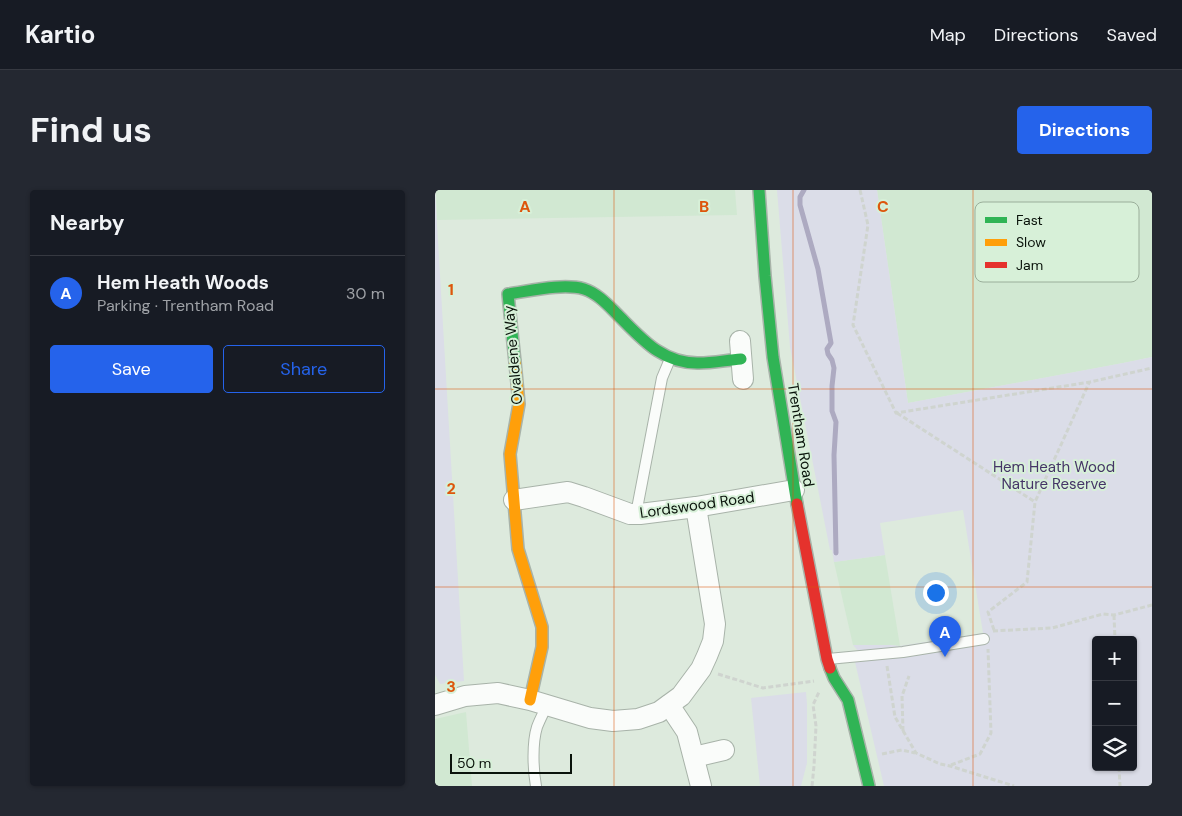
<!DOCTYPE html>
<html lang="en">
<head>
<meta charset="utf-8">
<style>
	body { margin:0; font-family:"DM Sans",sans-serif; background:#242831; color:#f1f3f6 }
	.controls { position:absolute; right:15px; bottom:15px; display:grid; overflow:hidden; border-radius:5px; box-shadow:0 1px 4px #0004 }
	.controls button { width:45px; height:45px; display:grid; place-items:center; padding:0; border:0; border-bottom:1px solid #363941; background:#171b24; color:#f1f3f6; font:25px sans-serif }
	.scale { position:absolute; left:15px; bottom:12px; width:122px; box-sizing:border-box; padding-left:5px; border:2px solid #0a130b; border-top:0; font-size:14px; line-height:18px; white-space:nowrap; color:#0a130b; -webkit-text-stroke:4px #d7f0d8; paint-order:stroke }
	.you { position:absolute; left:500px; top:402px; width:18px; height:18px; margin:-12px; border:4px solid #fff; border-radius:50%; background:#1a73e8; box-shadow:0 0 0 8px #1a73e833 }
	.badge { display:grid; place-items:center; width:32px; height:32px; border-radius:50%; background:#2563eb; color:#fff; font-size:16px; font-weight:700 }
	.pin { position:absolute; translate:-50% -41px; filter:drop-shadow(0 1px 2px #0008) }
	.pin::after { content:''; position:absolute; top:26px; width:18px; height:15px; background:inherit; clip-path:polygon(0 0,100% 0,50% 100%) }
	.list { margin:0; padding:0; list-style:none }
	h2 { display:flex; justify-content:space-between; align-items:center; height:65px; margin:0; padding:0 20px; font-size:21px }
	h2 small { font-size:16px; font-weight:400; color:#9ea1a6 }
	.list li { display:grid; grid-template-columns:32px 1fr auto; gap:15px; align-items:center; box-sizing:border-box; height:75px; padding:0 20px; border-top:1px solid #363941 }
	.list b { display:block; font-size:19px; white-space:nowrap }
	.list p { margin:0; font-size:16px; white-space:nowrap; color:#9ea1a6 }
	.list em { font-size:16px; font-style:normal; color:#9ea1a6 }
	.actions { display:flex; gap:10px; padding:15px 20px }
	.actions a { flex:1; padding:11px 0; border:1px solid #2563eb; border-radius:5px; text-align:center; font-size:18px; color:#2563eb }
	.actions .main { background:#2563eb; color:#fff }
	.icon { flex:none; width:28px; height:28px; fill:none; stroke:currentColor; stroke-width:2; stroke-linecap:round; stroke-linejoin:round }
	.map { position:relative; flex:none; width:717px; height:596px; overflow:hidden; border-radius:5px }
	header { display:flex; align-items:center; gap:30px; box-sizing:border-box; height:70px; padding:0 25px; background:#171b24; border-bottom:1px solid #363941 }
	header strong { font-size:24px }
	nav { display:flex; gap:28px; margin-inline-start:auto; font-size:18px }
	.intro { display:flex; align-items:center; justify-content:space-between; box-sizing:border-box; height:120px; padding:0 30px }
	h1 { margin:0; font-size:35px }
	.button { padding:12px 22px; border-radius:5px; background:#2563eb; color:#fff; font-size:18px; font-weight:700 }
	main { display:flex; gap:30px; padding:0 30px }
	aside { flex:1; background:#171b24; border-radius:5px; box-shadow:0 1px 4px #0004 }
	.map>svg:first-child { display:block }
	.built { fill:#d1e8d2 }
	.green { fill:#dbdde8; fill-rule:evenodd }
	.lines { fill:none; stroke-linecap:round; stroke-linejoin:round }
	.stream { stroke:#adaac1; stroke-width:5 }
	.lane-casing { stroke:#a8b3a9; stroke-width:12 }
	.street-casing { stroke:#a8b3a9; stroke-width:22 }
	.fast-casing { stroke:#a8b3a9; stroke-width:14 }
	.slow-casing { stroke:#a8b3a9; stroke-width:14 }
	.jam-casing { stroke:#a8b3a9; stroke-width:14 }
	.path { stroke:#cfd4cf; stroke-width:3; stroke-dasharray:5 2.5; stroke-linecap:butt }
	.lane { stroke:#fafcfa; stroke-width:10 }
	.street { stroke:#fafcfa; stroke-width:20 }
	.fast { stroke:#30b455; stroke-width:11 }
	.slow { stroke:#ff9f0a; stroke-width:11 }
	.jam { stroke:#e5322d; stroke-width:11 }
	.grid { fill:none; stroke:#dd560c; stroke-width:1; stroke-opacity:0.55 }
	.labels { text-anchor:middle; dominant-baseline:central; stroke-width:4; stroke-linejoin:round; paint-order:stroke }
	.street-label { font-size:15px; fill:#0a130b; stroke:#d7f0d8 }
	.park-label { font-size:15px; fill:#453567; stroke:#d7f0d8 }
	.key { fill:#d7f0d8; stroke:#9aae9a; stroke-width:1 }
	.key-label { font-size:14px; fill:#0a130b }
	.grid-label { font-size:16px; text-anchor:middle; font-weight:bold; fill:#dd560c; stroke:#d7f0d8; stroke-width:4; stroke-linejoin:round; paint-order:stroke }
</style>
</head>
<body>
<header>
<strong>Kartio</strong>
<nav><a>Map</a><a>Directions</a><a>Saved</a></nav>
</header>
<div class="intro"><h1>Find us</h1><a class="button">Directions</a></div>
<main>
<aside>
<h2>Nearby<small></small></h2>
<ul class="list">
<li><span class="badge">A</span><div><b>Hem Heath Woods</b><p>Parking · Trentham Road</p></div><em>30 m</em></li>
</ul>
<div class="actions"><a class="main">Save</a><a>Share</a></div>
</aside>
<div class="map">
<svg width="717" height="596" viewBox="0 0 717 596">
	<rect width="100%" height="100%" fill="#ddeadd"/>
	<g class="built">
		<path d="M1,0H300L302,25L2,30Z"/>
		<path d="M442,0H717V167L688,173L473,213Z"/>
		<path d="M450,365L465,456L455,455H418L399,372Z"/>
		<path d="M31,522L37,596H0V529Z"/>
	</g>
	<g class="green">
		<path d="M0,0L29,491L5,494L0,485Z"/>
		<path d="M342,0H442L473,213L688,173L717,167V596H449L420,472L432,471L418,455H455L465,456L548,443L528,320L445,333L450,365L399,372L397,360H395L355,157ZM661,450H698V577H661Z"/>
		<path d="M371,502L372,514V573L366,596H325L316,508Z"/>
	</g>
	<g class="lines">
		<path class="stream" d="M369,0L365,7V15L383,79L396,153L392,159L393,164L397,170L399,178L397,196V221L401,232L399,265L401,363"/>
		<defs>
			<g id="lane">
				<path d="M201,324L227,188L235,169"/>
				<path d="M393,469L468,462L549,449"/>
				<path d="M101,596C98,580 97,553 102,537C105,529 109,522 112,515"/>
			</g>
			<g id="street">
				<path d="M305,151L308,189"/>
				<path d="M79,310L133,302L149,307L195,324H205L261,317L359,300"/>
				<path d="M0,515L30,506L63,503L95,510L155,528L178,531L203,529L224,522L246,506L266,479L272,466L278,451L280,434L261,317"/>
				<path d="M234,515L252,542L266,596"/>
				<path d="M259,567L289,560"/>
			</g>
			<g id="fast">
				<path d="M324,0L330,86L338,167L362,314"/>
				<path d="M80,172L73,104C95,101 128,93 149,99C162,103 173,115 182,124C206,148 227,174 264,173C278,173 292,170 306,169"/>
				<path d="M395,478L399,488L413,510L434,596"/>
			</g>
			<path id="slow" d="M80,172L84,214L75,264L83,359L107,437V457L95,510"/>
			<path id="jam" d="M362,314L392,469L395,478"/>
		</defs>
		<use href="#lane" class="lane-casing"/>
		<use href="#street" class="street-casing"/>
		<use href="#fast" class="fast-casing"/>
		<use href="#slow" class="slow-casing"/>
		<use href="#jam" class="jam-casing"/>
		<g class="path">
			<path d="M425,0L433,35L418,135L461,223L655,192L717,178"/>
			<path d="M462,223L600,312"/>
			<path d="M679,425L680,450"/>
			<path d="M559,440L553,422L592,392L600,312L654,193"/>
			<path d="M558,441L617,438L668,424L679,425L717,415"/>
			<path d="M452,476L460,527L481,563L505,574L515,576L579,596"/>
			<path d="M283,484L328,498L379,491"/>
			<path d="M468,541L467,506L474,486"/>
			<path d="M447,564L467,560L480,563"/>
			<path d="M516,575L545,564L556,543L553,459"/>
			<path d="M684,577L685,596"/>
			<path d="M377,596L379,576L381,536L378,515L384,502"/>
		</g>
		<use href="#lane" class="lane"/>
		<use href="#street" class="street"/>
		<use href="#fast" class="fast"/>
		<use href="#slow" class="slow"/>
		<use href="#jam" class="jam"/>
	</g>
	<path class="grid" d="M179,0V596M358,0V596M538,0V596M0,199H717M0,397H717"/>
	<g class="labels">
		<g class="street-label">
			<text transform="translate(78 165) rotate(-95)">Ovaldene Way</text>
			<text transform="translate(366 245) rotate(81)">Trentham Road</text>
			<text transform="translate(262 315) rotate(-8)">Lordswood Road</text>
		</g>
		<g class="park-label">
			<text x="619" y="277">Hem Heath Wood<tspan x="619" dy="17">Nature Reserve</tspan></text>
		</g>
	</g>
	<rect x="540" y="12" width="164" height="80" rx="8" class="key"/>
	<rect x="550" y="27" width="22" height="6" fill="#30b455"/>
	<rect x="550" y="49" width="22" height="7" fill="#ff9f0a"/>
	<rect x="550" y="72" width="22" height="6" fill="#e5322d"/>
	<g class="key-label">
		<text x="581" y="35">Fast</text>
		<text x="581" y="57">Slow</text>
		<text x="581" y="80">Jam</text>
	</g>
	<g class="grid-label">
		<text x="90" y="22">A</text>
		<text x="269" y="22">B</text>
		<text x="448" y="22">C</text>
		<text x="16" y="105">1</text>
		<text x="16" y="304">2</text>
		<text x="16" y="502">3</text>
	</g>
</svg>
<div class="controls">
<button>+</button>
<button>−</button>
<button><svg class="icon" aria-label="layers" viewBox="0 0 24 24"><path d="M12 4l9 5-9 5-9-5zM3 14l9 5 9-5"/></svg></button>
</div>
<div class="scale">50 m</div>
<div class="you"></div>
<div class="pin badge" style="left:510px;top:467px">A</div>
</div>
</main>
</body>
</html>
